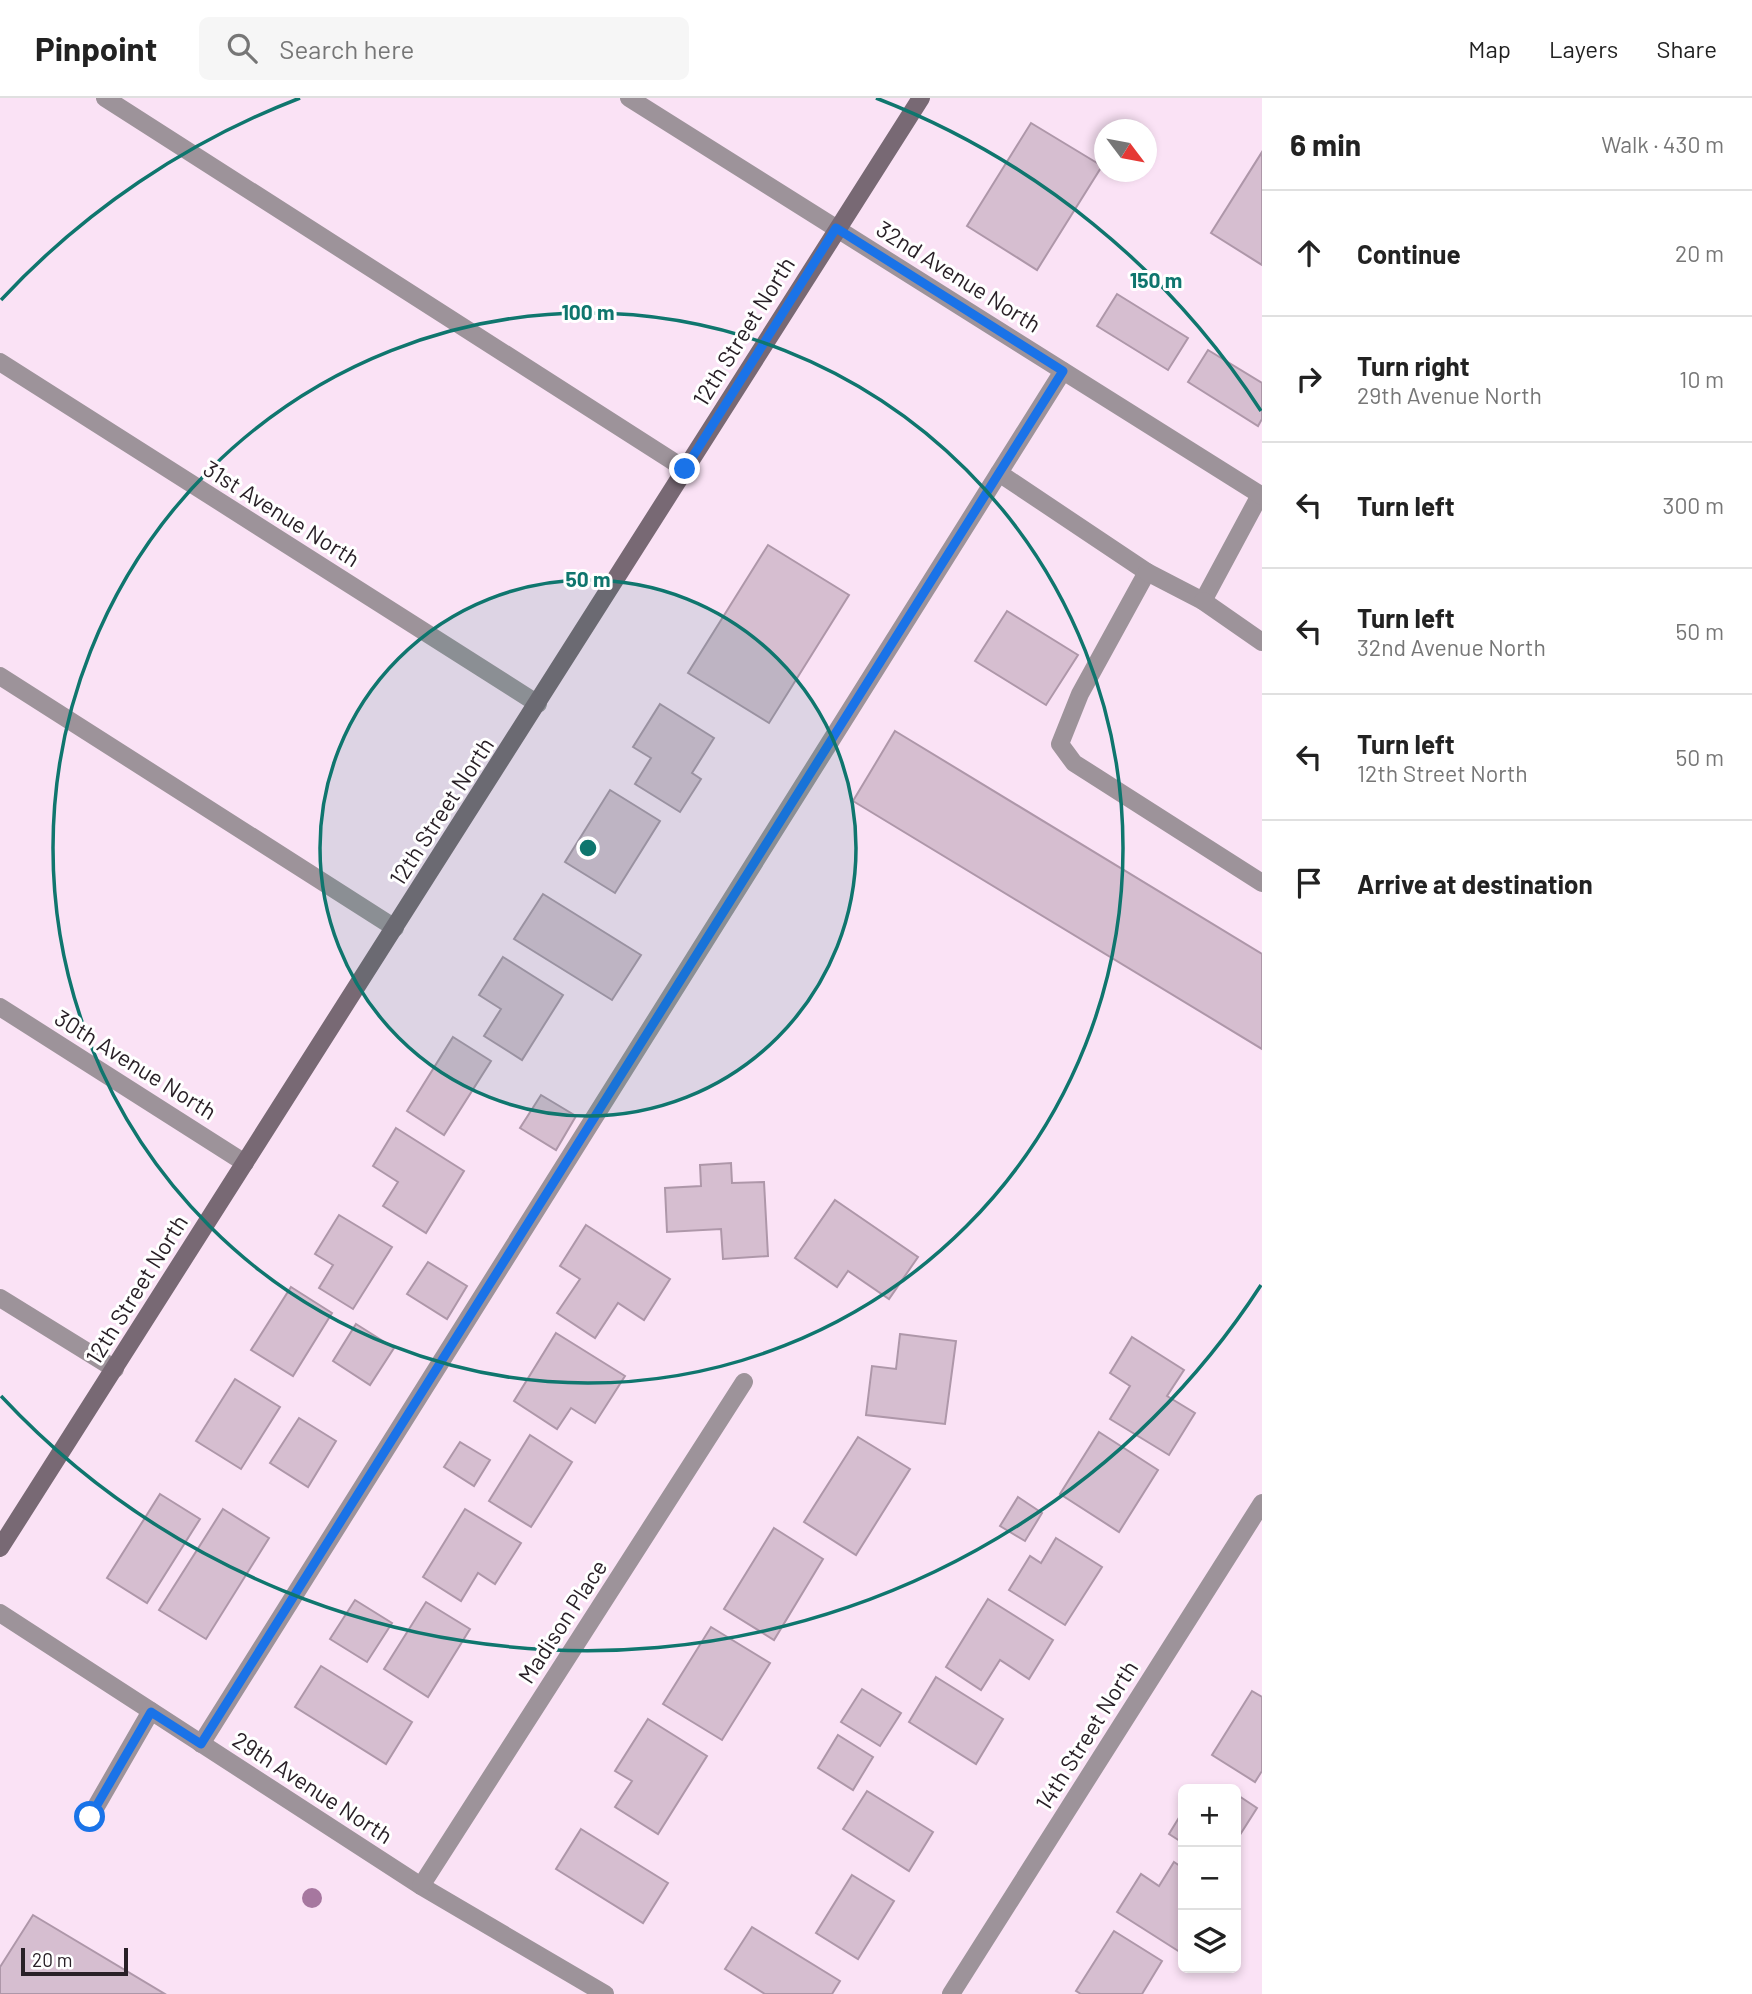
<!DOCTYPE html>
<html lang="en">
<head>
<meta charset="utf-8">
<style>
	body { margin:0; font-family:Barlow,sans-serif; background:#f6f6f6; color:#222 }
	.controls { position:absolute; right:21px; bottom:21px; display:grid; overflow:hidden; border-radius:10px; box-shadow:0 4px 10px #0003 }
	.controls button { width:63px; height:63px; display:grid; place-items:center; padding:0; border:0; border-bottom:2px solid #e0e0e0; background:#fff; color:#222; font:35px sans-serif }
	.compass { position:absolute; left:1094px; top:21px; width:63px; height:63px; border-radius:50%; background:#fff; box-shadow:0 4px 10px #0003; rotate:122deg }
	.scale { position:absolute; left:21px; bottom:18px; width:107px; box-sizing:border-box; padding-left:7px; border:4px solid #292027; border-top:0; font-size:19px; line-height:24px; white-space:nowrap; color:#292027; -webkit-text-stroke:5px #fff; paint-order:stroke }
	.stop { position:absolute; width:21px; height:21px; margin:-16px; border:5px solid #1a73e8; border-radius:50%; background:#fff }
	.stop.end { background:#1a73e8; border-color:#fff; box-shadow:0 2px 7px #0008 }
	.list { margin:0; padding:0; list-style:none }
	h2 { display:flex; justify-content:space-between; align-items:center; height:91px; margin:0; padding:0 28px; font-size:30px }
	h2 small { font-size:23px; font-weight:400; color:#767676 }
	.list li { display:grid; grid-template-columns:46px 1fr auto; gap:21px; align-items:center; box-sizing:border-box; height:126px; padding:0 28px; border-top:2px solid #e0e0e0 }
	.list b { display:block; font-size:26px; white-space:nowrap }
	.list p { margin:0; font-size:23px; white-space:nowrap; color:#767676 }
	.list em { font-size:23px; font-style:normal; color:#767676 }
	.icon { flex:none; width:38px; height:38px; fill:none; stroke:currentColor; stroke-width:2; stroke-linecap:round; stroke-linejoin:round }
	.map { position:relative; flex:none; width:1262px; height:1896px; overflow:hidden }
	header { display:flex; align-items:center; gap:42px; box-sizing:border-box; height:98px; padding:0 35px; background:#fff; border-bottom:2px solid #e0e0e0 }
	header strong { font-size:33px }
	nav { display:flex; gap:38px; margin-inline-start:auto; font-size:24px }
	.search { width:490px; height:63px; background:#f6f6f6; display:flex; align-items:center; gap:18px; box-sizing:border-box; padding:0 24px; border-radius:10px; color:#767676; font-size:26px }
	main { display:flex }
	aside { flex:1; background:#fff }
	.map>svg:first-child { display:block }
	.building { fill:#d6bed0; stroke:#ae97a9; stroke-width:2 }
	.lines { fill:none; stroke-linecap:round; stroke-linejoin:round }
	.lane { stroke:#9d939a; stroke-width:18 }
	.street { stroke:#9d939a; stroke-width:18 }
	.secondary { stroke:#786974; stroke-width:18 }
	.tree { fill:#a6779f }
	.route { stroke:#1a73e8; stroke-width:9 }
	.ring { fill:none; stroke:#0f766e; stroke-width:3.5 }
	.labels { text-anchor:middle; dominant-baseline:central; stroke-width:6; stroke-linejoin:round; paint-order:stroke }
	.street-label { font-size:23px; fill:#292027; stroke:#fff }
	.centre { fill:#0f766e; stroke:#fff; stroke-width:3.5 }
	.ring-label { font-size:21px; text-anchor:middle; font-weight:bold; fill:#0f766e; stroke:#fff; stroke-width:6; stroke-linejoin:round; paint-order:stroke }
</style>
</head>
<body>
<header>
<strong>Pinpoint</strong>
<div class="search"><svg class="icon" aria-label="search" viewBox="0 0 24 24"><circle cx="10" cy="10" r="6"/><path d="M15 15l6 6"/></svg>Search here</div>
<nav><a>Map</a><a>Layers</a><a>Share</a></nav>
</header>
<main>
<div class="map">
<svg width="1262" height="1896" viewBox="0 0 1262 1896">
	<rect width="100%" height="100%" fill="#fae2f5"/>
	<g class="building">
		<path d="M1031,25L1102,68L1037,172L967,128Z"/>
		<path d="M1262,54V167L1211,135Z"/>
		<path d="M1117,196L1188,240L1168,272L1097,228Z"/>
		<path d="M1208,252L1262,285V321L1258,328L1188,284Z"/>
		<path d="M768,447L849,497L769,625L688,575Z"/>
		<path d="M1007,513L1078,557L1046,607L975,563Z"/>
		<path d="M660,606L714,640L692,675L701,681L680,714L635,686L651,660L633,649Z"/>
		<path d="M895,633L1262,856V951L853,703Z"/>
		<path d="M610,692L660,723L615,795L565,764Z"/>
		<path d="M543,796L641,857L612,902L514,841Z"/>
		<path d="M503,859L563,897L522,962L484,938L501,911L479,897Z"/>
		<path d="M453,939L491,963L444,1037L407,1013Z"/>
		<path d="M541,997L576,1018L556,1052L520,1030Z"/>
		<path d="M396,1030L464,1073L426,1135L383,1108L398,1084L373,1068Z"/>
		<path d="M731,1065L732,1085L764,1084L768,1158L723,1161L721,1131L667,1134L665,1090L701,1088L700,1067Z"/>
		<path d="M835,1102L918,1159L889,1201L848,1173L837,1189L795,1160Z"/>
		<path d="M339,1117L392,1149L353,1211L319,1190L333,1167L315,1156Z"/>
		<path d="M586,1127L670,1181L644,1222L618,1205L595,1240L557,1215L580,1181L560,1168Z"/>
		<path d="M428,1164L467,1188L447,1221L407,1196Z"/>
		<path d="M291,1189L332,1215L293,1278L251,1252Z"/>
		<path d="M356,1226L394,1250L370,1287L333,1263Z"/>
		<path d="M556,1235L625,1278L595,1325L571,1310L557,1331L514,1303Z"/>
		<path d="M900,1236L956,1243L945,1326L866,1317L872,1268L896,1271Z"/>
		<path d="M1132,1239L1184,1272L1167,1298L1195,1315L1169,1357L1110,1321L1130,1288L1110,1275Z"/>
		<path d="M235,1281L280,1309L241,1371L196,1343Z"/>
		<path d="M299,1320L336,1343L308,1389L270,1365Z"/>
		<path d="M1099,1334L1158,1372L1119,1434L1060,1396Z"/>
		<path d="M530,1337L572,1364L531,1429L489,1403Z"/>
		<path d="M858,1339L910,1371L856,1457L804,1424Z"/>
		<path d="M460,1344L490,1362L474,1388L444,1369Z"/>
		<path d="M160,1396L200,1421L147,1505L107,1480Z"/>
		<path d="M1018,1399L1042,1415L1025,1443L1000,1428Z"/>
		<path d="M223,1411L269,1440L206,1541L159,1512Z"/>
		<path d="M465,1411L521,1445L495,1486L478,1475L461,1503L423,1479Z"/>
		<path d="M774,1430L823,1461L774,1542L724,1511Z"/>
		<path d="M1056,1440L1102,1469L1065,1527L1009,1492L1030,1458L1041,1465Z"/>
		<path d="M988,1501L1053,1542L1029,1581L1000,1562L981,1592L946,1569Z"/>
		<path d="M355,1502L392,1525L367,1564L330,1541Z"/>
		<path d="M426,1504L470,1531L428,1599L384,1571Z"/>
		<path d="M711,1529L770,1565L722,1642L663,1606Z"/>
		<path d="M321,1568L412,1624L386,1666L295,1609Z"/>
		<path d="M936,1579L1003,1621L976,1666L909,1624Z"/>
		<path d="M862,1591L901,1615L880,1648L841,1624Z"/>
		<path d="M1252,1593L1262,1599V1673L1255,1684L1212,1657Z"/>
		<path d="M648,1621L707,1658L658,1736L615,1709L632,1683L615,1673Z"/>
		<path d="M838,1637L873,1659L853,1692L818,1670Z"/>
		<path d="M867,1693L933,1734L909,1773L843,1731Z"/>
		<path d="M1236,1696L1257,1710L1236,1743Z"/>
		<path d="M1183,1713V1745L1169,1736Z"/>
		<path d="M581,1731L668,1785L643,1825L556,1771Z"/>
		<path d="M1174,1764L1183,1770V1856L1117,1814L1141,1776L1159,1788Z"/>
		<path d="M852,1777L894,1803L858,1861L816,1835Z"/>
		<path d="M33,1817L165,1896H0V1869Z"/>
		<path d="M752,1829L840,1883L832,1896H765L725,1871Z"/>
		<path d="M1114,1833L1162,1863L1142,1896H1081L1076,1893Z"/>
	</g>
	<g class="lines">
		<g class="lane">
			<path d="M105,0L685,371"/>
			<path d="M999,375L1147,474L1080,596L1060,646L1074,665L1262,785"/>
			<path d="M1147,474L1203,503L1260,397"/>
			<path d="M1203,503L1262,544"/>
			<path d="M0,578L395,830"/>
			<path d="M0,1200L115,1271"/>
			<path d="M201,1646L1063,273"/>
		</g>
		<g class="street">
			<path d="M629,0L1262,398"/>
			<path d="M0,264L538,606"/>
			<path d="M0,909L245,1065"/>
			<path d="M0,1515L421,1788L605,1896"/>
			<path d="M90,1719L151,1613"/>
			<path d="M421,1788L744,1284"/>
			<path d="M951,1896L1262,1405"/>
		</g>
		<path class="secondary" d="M0,1450L921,0"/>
	</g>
	<circle class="tree" cx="312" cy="1800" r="10"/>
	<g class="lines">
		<path class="route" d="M90,1719L151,1614L201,1646L1063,273L836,130L685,371"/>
	</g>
	<circle cx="588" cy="750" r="268" fill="#0f766e" fill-opacity=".12"/>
	<g class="ring">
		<circle cx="588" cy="750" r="268"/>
		<circle cx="588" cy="750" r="535"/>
		<path d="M1261 1187A803 803 0 0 1 1 1298M1 202A803 803 0 0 1 300 0M876 0A803 803 0 0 1 1261 313"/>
	</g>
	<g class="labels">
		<g class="street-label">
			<text transform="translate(959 178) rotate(32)">32nd Avenue North</text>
			<text transform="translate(743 233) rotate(-58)">12th Street North</text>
			<text transform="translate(282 415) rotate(32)">31st Avenue North</text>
			<text transform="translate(441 713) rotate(-57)">12th Street North</text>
			<text transform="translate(136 966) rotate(32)">30th Avenue North</text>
			<text transform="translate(136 1191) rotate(-58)">12th Street North</text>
			<text transform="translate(562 1523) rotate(-57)">Madison Place</text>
			<text transform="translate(1086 1637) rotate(-58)">14th Street North</text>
			<text transform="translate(313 1689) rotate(33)">29th Avenue North</text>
		</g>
	</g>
	<circle cx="588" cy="750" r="10" class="centre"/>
	<g class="ring-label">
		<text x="1156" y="190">150 m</text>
		<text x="588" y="222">100 m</text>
		<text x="588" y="489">50 m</text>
	</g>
</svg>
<div class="controls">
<button>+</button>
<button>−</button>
<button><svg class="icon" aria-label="layers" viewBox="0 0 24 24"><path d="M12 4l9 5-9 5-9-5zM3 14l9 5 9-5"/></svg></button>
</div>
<svg class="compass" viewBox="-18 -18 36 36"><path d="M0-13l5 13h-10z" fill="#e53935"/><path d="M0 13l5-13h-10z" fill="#767676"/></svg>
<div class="scale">20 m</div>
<div class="stop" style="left:90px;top:1719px"></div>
<div class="stop end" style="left:685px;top:371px"></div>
</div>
<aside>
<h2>6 min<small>Walk · 430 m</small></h2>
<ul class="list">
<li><svg class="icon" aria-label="ahead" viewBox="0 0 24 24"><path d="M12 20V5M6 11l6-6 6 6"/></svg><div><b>Continue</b></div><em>20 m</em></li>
<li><svg class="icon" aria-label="right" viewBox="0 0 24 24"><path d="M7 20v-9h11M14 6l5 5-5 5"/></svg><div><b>Turn right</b><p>29th Avenue North</p></div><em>10 m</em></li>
<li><svg class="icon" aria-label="left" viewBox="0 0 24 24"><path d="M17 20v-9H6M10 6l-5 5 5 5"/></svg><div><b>Turn left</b></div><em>300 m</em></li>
<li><svg class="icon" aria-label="left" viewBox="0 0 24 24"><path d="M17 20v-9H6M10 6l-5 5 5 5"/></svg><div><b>Turn left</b><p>32nd Avenue North</p></div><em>50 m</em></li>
<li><svg class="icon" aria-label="left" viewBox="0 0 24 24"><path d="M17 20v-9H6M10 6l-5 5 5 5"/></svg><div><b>Turn left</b><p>12th Street North</p></div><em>50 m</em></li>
<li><svg class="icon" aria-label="arrive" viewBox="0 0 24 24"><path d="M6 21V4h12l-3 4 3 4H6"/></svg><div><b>Arrive at destination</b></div></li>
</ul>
</aside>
</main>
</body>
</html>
